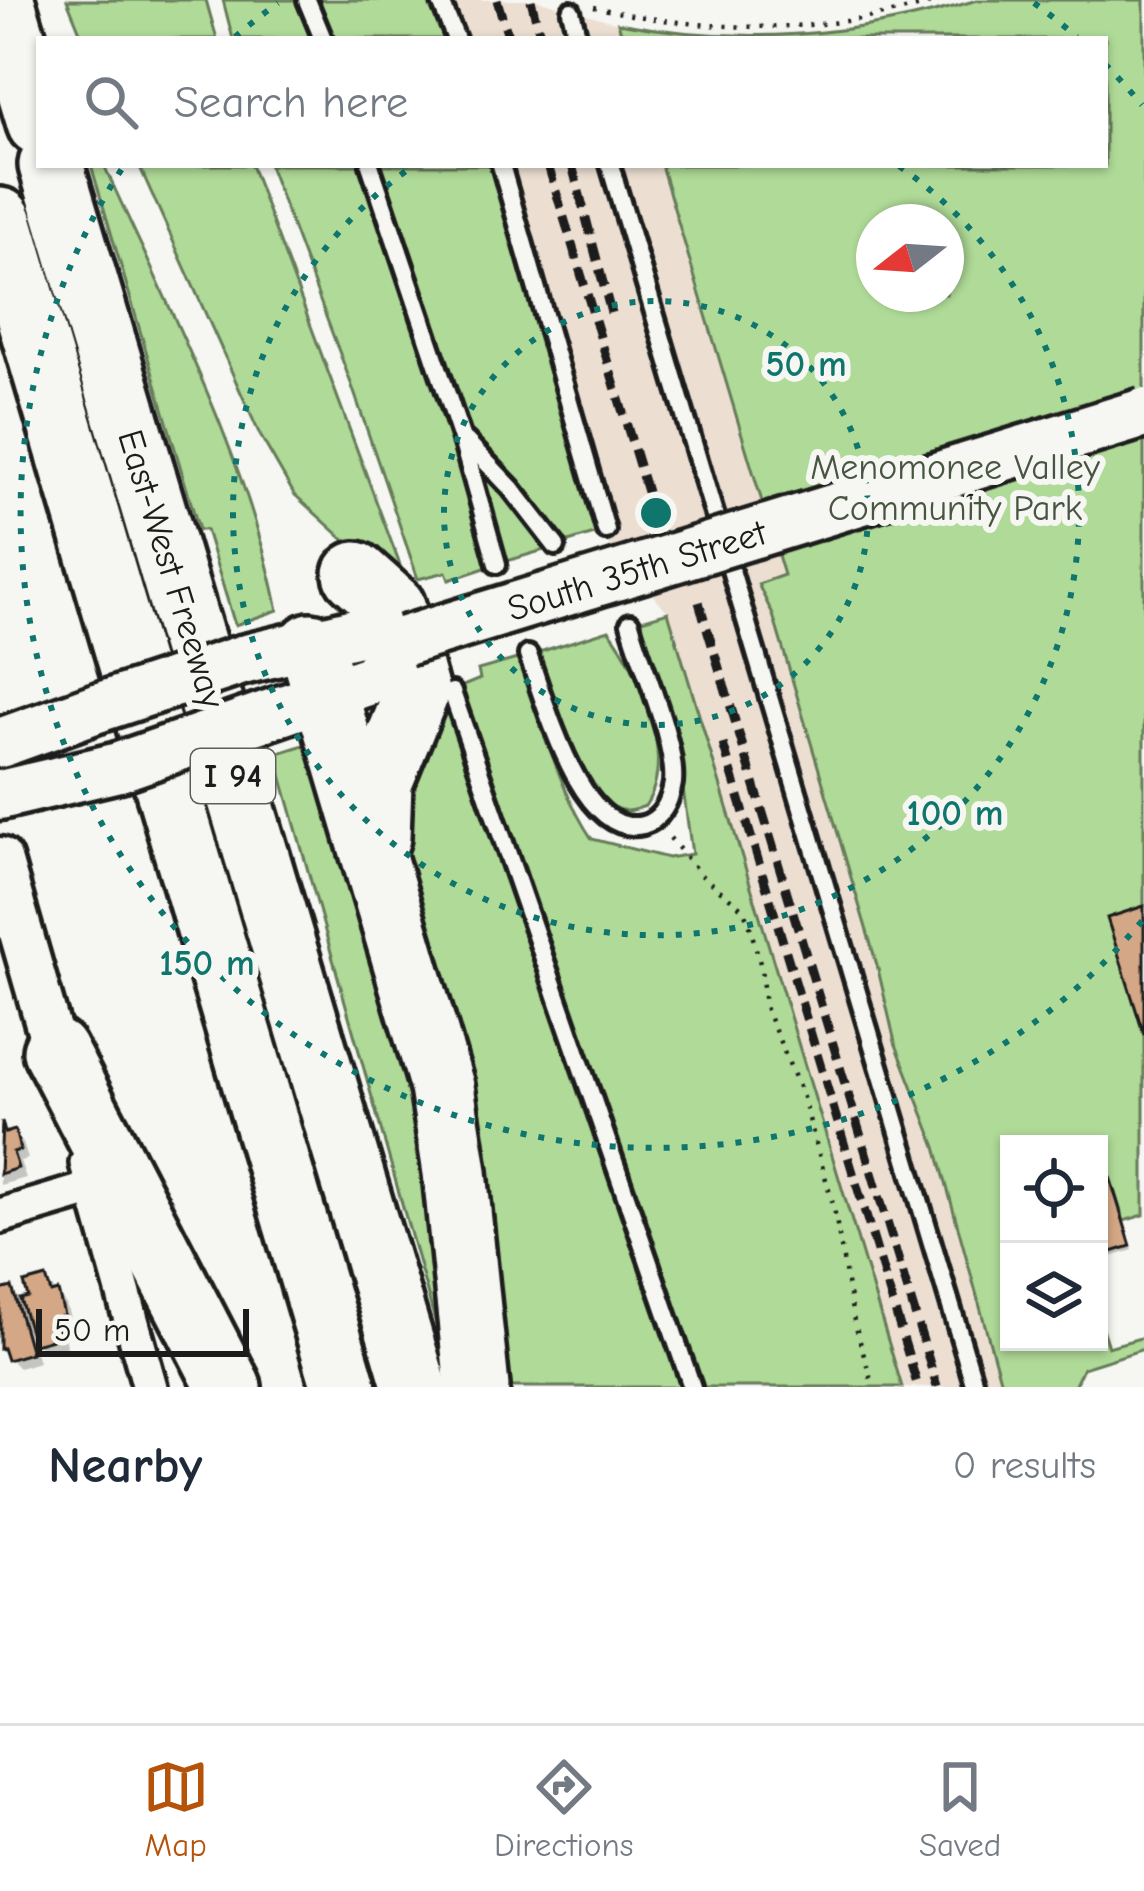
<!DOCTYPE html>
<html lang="en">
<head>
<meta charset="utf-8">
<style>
	body { margin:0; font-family:"Comic Neue",sans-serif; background:#f2f2f3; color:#1f2937 }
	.controls { position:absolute; right:36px; bottom:36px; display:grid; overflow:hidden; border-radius:0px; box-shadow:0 3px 9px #0004 }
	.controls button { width:108px; height:108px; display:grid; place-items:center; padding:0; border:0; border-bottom:3px solid #e0e1e3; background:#fff; color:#1f2937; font:60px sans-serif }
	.compass { position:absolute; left:856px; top:204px; width:108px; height:108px; border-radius:50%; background:#fff; box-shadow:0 3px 9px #0004; rotate:253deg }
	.scale { position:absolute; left:36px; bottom:30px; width:213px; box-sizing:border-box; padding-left:12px; border:6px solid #1c1c1c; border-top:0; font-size:33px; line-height:42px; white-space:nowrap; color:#1c1c1c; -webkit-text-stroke:9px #f6f6f2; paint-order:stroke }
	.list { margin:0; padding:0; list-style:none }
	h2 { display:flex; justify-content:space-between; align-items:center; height:156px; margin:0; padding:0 48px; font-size:51px }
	h2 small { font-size:39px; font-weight:400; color:#747a83 }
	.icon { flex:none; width:66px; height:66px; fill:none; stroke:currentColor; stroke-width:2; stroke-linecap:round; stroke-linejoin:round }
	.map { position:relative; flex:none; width:1144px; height:1387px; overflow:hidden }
	.search { position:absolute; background:#fff; box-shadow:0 3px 9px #0004; left:36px; right:36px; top:36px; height:132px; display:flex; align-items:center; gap:30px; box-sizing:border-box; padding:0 42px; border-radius:0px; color:#747a83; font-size:45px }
	.sheet { height:336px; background:#fff }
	nav { display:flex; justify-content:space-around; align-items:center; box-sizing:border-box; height:168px; border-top:3px solid #e0e1e3; background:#fff; font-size:33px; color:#747a83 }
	nav a { display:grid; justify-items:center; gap:6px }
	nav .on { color:#b45309 }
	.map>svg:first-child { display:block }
	.built { fill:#ecdfd2 }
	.green { fill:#afda97; stroke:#667b5a; stroke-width:3; fill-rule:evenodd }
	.shadow { fill:#0003 }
	.building { fill:#d4a886; stroke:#1c1c1c; stroke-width:3 }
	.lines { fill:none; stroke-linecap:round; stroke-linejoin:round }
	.service-casing { stroke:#1c1c1c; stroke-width:26 }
	.minor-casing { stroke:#1c1c1c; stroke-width:42 }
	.tertiary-casing { stroke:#1c1c1c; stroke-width:51 }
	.secondary-casing { stroke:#1c1c1c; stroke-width:57 }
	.motorway-casing { stroke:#1c1c1c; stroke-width:72 }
	.path { stroke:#1c1c1c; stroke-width:4.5; stroke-dasharray:3 9; stroke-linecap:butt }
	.service { stroke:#f6f6f2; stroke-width:16 }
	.minor { stroke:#f6f6f2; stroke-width:33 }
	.tertiary { stroke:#f6f6f2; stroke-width:42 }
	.secondary { stroke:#f6f6f2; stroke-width:48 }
	.motorway { stroke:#f6f6f2; stroke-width:63 }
	.rail { stroke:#1c1c1c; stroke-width:9; stroke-dasharray:18 9; stroke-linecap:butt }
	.secondary-bridge-casing { stroke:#1c1c1c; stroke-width:57; stroke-linecap:butt }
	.secondary-bridge { stroke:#f6f6f2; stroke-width:48 }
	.ring { fill:none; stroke:#0f766e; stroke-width:6; stroke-dasharray:6 12 }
	.labels { text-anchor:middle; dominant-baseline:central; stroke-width:12; stroke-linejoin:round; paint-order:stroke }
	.shield { fill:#f6f6f2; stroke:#5d5d5c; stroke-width:3 }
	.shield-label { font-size:33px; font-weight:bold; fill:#1c1c1c }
	.park-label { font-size:36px; fill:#485541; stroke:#f6f6f2 }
	.street-label { font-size:36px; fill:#1c1c1c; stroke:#f6f6f2 }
	.centre { fill:#0f766e; stroke:#f6f6f2; stroke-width:6 }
	.ring-label { font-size:36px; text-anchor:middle; font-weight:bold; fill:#0f766e; stroke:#f6f6f2; stroke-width:12; stroke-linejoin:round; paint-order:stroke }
</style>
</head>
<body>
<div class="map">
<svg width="1144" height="1387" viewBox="0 0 1144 1387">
	<rect width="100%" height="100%" fill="#f6f6f2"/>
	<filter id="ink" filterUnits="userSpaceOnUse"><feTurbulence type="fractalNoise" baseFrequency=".00833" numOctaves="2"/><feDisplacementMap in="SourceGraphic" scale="24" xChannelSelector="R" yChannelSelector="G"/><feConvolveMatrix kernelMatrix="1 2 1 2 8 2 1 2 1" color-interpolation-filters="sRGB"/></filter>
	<g filter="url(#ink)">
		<g class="built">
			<path d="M432,0H537L618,23L623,39H447Z"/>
			<path d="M493,165H661L784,575L759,584L773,615L877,965L895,1042L936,1147L1002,1387H902L668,612L598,533Z"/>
		</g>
		<g class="green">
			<path d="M67,0H206L217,39H83Z"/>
			<path d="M223,0H296L314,39H233Z"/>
			<path d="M316,0H432L447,39H330Z"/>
			<path d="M977,0H1144V906L1108,918L1144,1035V1215L1124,1221L1108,1171L1099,1174V1144H1009V1342H1099V1319L1108,1347L1144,1337V1349L1083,1368L1074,1387H1002L936,1147L895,1042L877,965L773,615L758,584L784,575L661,165H1105V39H623L618,23C742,46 858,37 977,0ZM874,222H946V294H874Z"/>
			<path d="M91,165H104C169,310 246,454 278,610L235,625L206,530H199Z"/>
			<path d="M139,165H251L404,576L374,567L294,494L260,435Z"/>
			<path d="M269,165H361L491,566L449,580L446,572L418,579L352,386Z"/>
			<path d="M379,165H493L598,533L565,543L473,439L459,411Z"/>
			<path d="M486,473L492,477L551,548L504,562L486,501Z"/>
			<path d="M668,612L902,1387H699L458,688L480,679L478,670L517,659C534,682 536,705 544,731C556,768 570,806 592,839L668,858L692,854L679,759L638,621Z"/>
			<path d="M609,630C640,670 677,759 645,806C639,808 633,811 627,811C582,809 548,688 536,653Z"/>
			<path d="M446,699L684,1387H493L393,819Z"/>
			<path d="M323,739L416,1039L447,1363L275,754Z"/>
		</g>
		<g class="shadow">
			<path d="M0,1125L23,1143L28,1159L20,1161L26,1178L0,1185Z"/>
			<path d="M1107,1174L1133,1250L1099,1261V1177Z"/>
			<path d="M45,1280L66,1304L72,1325L63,1327L67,1347L46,1352L31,1337L38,1362L19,1368L0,1349V1293L11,1290L22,1301L31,1299Z"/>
		</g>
		<g class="building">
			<path d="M1144,906V1035L1107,918Z"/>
			<path d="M2,1121L5,1133L15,1130L20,1150L13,1152L18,1168L0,1174Z"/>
			<path d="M1108,1171L1131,1246L1099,1256V1174Z"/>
			<path d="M46,1277L51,1293L58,1291L64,1315L55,1318L60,1337L34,1344L20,1299L28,1297L24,1283Z"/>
			<path d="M12,1287L31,1353L7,1360L3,1348L0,1349V1290Z"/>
		</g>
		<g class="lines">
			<defs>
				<g id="service">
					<path d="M307,0L323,39"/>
					<path d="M440,0L456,39"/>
					<path d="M571,11L578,39"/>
					<path d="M370,165L461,436L497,564"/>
					<path d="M501,165L606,530"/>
					<path d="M610,165L975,1387"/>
					<path d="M466,441L511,488L556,546"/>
					<path d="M528,655C545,699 580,840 643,825C661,820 670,802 673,783C677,744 641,664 630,623"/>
					<path d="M452,692L692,1387"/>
				</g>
				<g id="minor">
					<path d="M87,1163L150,1387"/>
					<path d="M0,1216L94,1188"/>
				</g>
				<path id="tertiary" d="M0,859L55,1051"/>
				<g id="secondary">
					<path d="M242,660L359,632L405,641L373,679L260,718"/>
					<path d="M0,743L100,707"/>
					<path d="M0,795L119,767"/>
				</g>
				<g id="motorway">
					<path d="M2,0L39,123"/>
					<path d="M51,165L415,1387"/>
					<path d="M0,220L344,1387"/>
					<path d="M356,574L393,607L417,692L380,783L378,837"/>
					<path d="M311,645L442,1087L455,1172L477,1387"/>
					<path d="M55,1051L229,1387"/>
				</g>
			</defs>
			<use href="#service" class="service-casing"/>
			<use href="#minor" class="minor-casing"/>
			<use href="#tertiary" class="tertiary-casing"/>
			<use href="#secondary" class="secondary-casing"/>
			<use href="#motorway" class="motorway-casing"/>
			<g class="path">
				<path d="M594,7C709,34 828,35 942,0"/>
				<path d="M670,838L701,875L743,909L749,923L761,967L765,1007L802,1094L834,1208L853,1317L873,1387"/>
			</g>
			<use href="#service" class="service"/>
			<use href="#minor" class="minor"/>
			<use href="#tertiary" class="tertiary"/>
			<use href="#secondary" class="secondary"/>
			<use href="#motorway" class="motorway"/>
			<g class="rail">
				<path d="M497,0L509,39"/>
				<path d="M531,0L541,39"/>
				<path d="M548,165L654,515"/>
				<path d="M572,165L611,313"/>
				<path d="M699,602L937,1387"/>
				<path d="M723,744L918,1387"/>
			</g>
			<defs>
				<g id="secondary-bridge">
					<path d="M405,641L1144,413"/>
					<path d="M100,707L242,660"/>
					<path d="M119,767L260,718"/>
				</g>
			</defs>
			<use href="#secondary-bridge" class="secondary-bridge-casing"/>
			<use href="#secondary-bridge" class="secondary-bridge"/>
		</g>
	</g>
	<g class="ring">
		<circle cx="656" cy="513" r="212"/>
		<path d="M899 166A423 423 0 1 1 413 166"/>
		<path d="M1142 921A635 635 0 0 1 123 167M235 37A635 635 0 0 1 278 3M1034 3A635 635 0 0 1 1077 37M1105 64A635 635 0 0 1 1142 105"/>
	</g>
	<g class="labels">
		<rect class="shield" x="191" y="749" width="84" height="54" rx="9"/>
		<g class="shield-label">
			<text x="233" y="776">I 94</text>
		</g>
		<g class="park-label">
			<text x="955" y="467">Menomonee Valley<tspan x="955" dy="41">Community Park</tspan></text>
		</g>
		<g class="street-label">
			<text transform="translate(171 569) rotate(73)">East-West Freeway</text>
			<text transform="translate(637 571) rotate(-17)">South 35th Street</text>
		</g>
	</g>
	<circle cx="656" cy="513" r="18" class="centre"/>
	<g class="ring-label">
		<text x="806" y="376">50 m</text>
		<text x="955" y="825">100 m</text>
		<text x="207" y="975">150 m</text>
	</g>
</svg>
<div class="controls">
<button><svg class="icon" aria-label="locate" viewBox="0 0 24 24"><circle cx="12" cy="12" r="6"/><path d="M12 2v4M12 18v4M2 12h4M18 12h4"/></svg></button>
<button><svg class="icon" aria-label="layers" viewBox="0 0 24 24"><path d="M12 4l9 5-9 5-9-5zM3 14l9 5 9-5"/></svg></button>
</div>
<svg class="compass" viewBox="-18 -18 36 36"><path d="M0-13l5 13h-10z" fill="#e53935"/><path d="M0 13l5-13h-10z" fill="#747a83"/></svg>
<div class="scale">50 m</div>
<div class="search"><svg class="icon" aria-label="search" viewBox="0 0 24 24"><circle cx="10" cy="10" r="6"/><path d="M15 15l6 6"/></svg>Search here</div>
</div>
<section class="sheet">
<h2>Nearby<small>0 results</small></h2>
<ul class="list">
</ul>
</section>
<nav>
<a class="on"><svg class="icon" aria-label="map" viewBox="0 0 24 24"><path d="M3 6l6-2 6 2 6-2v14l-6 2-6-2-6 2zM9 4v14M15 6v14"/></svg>Map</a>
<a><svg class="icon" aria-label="directions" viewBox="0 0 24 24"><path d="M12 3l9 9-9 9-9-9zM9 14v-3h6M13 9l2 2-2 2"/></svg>Directions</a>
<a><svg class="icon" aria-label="saved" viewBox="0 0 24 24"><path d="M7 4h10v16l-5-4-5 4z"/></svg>Saved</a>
</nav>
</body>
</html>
